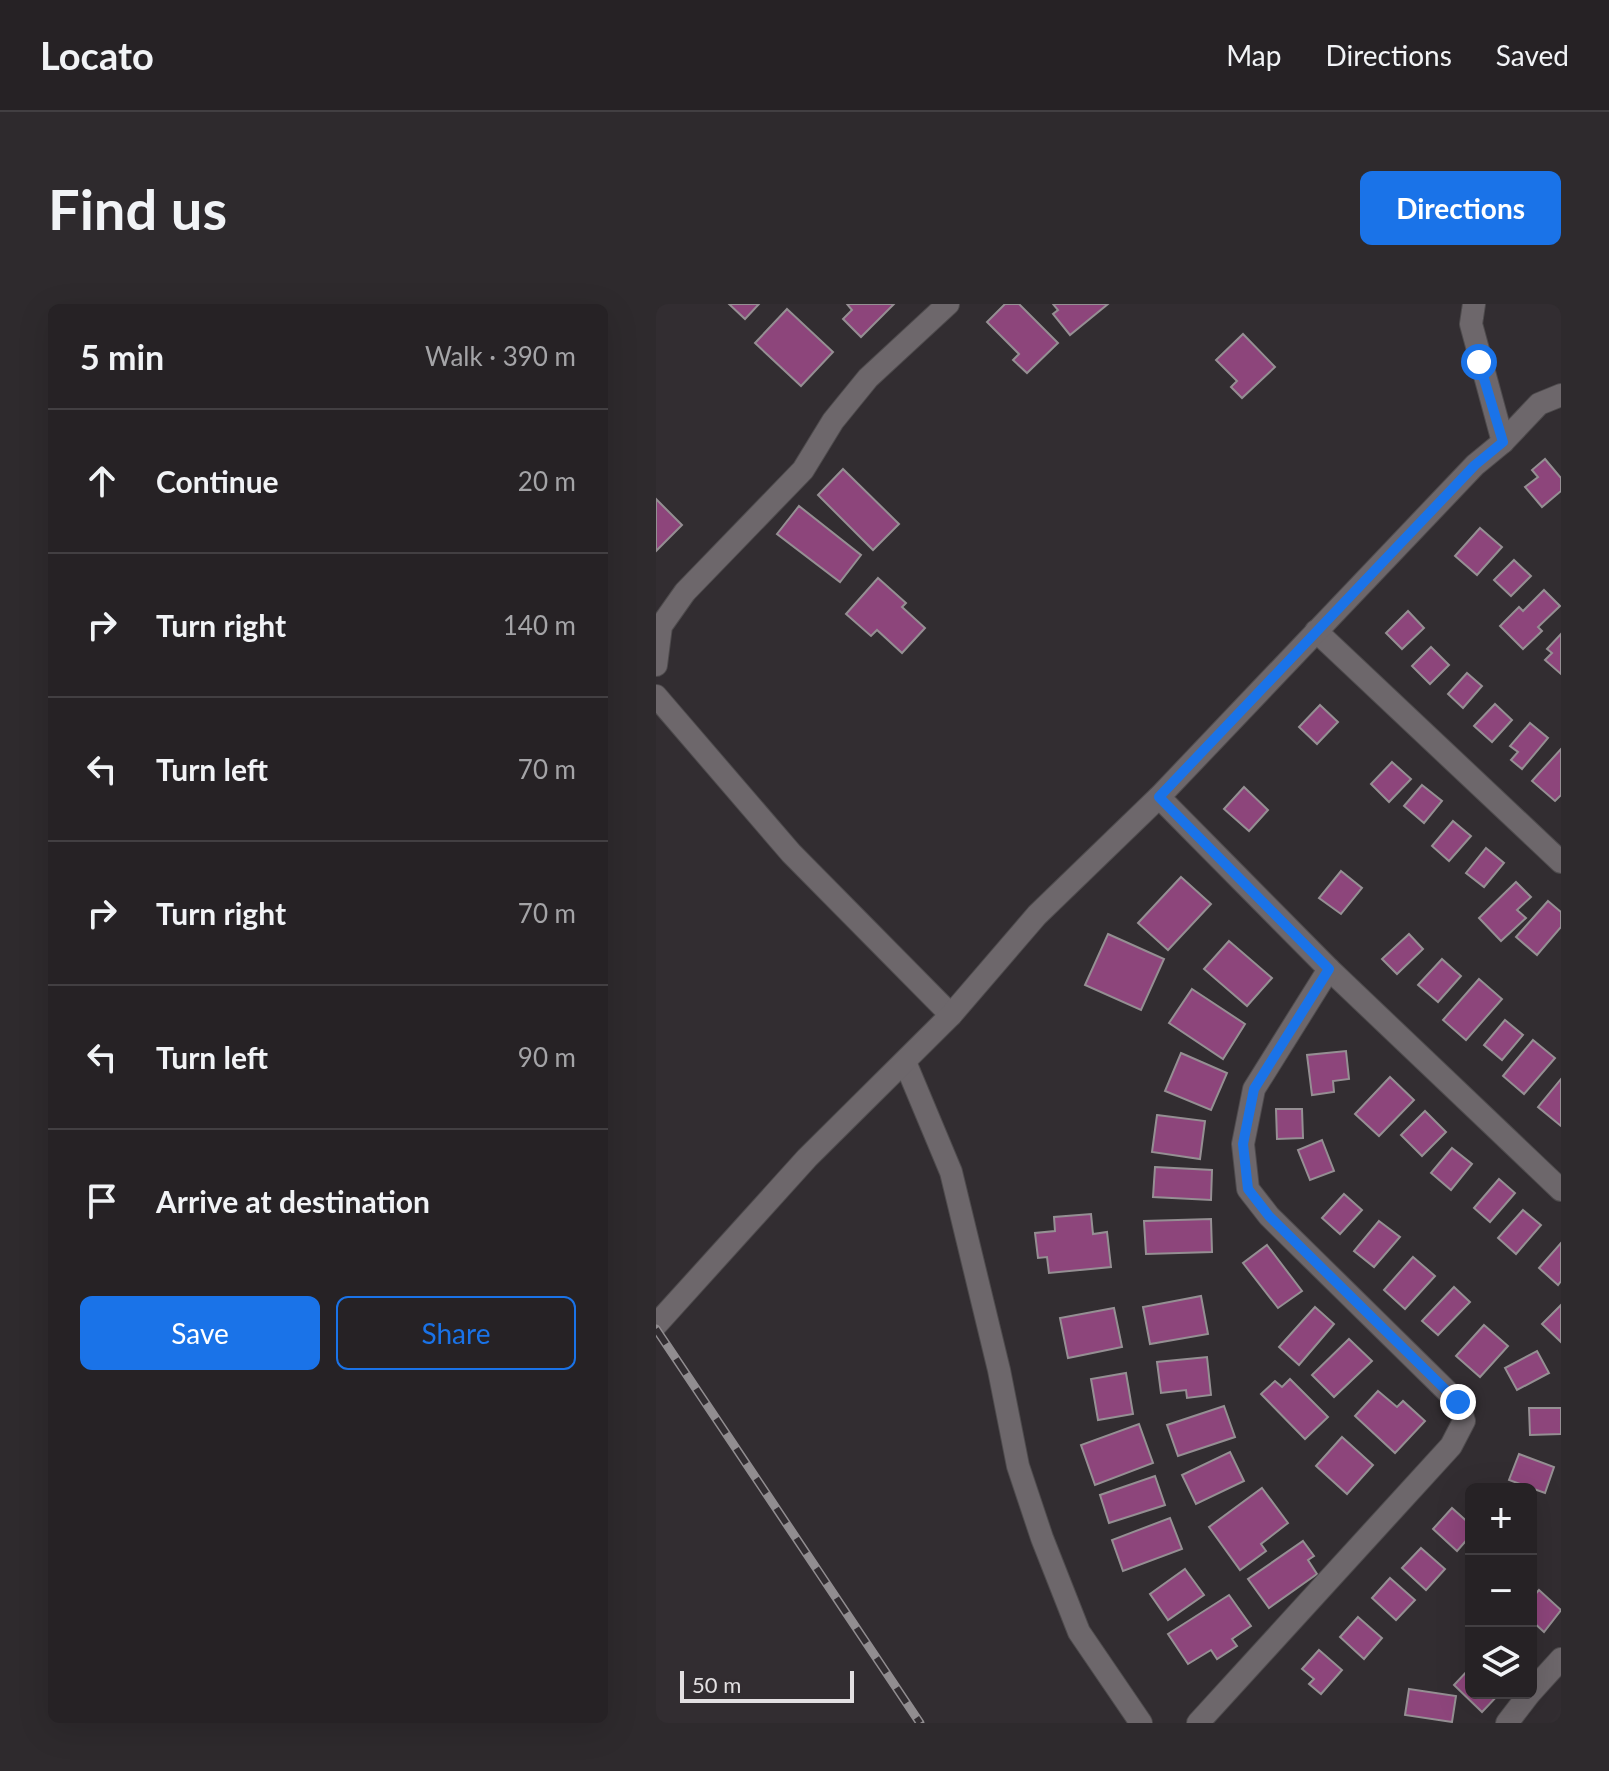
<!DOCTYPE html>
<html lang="en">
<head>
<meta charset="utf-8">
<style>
	body { margin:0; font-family:Lato,sans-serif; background:#2e2a2d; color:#f1f3f6 }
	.controls { position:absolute; right:24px; bottom:24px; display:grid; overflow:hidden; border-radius:12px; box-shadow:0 8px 32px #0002 }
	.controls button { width:72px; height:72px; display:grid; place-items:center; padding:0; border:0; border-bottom:2px solid #423f42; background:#262225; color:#f1f3f6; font:40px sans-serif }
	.scale { position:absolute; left:24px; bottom:20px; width:174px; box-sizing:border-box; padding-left:8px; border:4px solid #e3e0e2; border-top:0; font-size:22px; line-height:28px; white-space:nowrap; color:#e3e0e2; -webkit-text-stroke:6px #322d31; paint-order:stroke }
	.stop { position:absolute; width:24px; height:24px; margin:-18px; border:6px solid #1a73e8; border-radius:50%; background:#fff }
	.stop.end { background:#1a73e8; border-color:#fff; box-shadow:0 2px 8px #0008 }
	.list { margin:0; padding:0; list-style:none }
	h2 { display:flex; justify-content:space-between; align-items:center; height:104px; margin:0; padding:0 32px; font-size:34px }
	h2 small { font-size:26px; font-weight:400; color:#a4a4a7 }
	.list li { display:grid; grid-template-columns:52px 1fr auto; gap:24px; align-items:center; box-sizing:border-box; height:144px; padding:0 32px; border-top:2px solid #423f42 }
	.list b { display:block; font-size:30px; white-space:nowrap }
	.list em { font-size:26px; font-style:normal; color:#a4a4a7 }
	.actions { display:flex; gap:16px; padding:24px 32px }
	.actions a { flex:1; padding:18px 0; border:2px solid #1a73e8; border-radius:12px; text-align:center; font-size:28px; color:#1a73e8 }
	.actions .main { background:#1a73e8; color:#fff }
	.icon { flex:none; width:44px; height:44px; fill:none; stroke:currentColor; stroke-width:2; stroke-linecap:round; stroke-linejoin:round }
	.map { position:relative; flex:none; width:905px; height:1419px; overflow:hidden; border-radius:12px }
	header { display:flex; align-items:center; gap:48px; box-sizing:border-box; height:112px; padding:0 40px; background:#262225; border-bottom:2px solid #423f42 }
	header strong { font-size:38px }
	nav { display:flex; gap:44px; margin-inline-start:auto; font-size:28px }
	.intro { display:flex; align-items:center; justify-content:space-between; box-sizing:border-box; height:192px; padding:0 48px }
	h1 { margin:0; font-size:56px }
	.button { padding:20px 36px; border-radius:12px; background:#1a73e8; color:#fff; font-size:28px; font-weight:700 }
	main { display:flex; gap:48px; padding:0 48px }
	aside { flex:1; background:#262225; border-radius:12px; box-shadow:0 8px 32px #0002 }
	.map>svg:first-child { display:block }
	.building { fill:#8d457b; stroke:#958f93; stroke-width:2 }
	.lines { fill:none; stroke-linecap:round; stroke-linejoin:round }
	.minor-casing { stroke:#4e4b4d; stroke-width:24 }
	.tertiary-casing { stroke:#4e4b4d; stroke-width:24 }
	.minor { stroke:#6d676b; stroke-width:22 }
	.tertiary { stroke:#6d676b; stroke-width:22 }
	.rail-casing { stroke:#918d90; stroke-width:9 }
	.rail { stroke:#322d31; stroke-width:6; stroke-dasharray:18; stroke-linecap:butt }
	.route { stroke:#1a73e8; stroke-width:10 }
</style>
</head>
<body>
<header>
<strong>Locato</strong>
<nav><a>Map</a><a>Directions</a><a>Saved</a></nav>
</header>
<div class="intro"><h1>Find us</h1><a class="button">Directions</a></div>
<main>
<aside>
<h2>5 min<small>Walk · 390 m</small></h2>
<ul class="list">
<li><svg class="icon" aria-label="ahead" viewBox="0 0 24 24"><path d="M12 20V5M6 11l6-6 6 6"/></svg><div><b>Continue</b></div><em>20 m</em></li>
<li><svg class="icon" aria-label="right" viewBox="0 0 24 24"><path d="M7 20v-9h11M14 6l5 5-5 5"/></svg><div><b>Turn right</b></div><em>140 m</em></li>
<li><svg class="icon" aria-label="left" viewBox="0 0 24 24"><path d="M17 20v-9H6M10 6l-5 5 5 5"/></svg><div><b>Turn left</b></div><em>70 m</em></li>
<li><svg class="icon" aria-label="right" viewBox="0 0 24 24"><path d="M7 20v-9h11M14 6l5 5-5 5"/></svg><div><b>Turn right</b></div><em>70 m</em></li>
<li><svg class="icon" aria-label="left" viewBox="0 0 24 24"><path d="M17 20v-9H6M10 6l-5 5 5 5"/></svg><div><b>Turn left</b></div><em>90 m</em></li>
<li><svg class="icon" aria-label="arrive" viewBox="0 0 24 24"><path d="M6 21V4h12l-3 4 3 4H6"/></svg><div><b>Arrive at destination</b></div></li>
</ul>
<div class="actions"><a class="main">Save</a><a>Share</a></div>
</aside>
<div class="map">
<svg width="905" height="1419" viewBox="0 0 905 1419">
	<rect width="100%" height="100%" fill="#322d31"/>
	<g class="building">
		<path d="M73,0H103L89,15Z"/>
		<path d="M191,0H238L205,33L187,15L196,6Z"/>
		<path d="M349,0H363L402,39L371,69L357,56L363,50L331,18Z"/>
		<path d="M397,0H452L414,31L397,10L402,6Z"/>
		<path d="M131,5L177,48L145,82L99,39Z"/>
		<path d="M587,30L619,63L586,94L575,83L581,77L560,56Z"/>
		<path d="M889,155L905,174V187L886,203L869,183L882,173L876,166Z"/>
		<path d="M187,165L243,220L217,246L162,191Z"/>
		<path d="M0,195L26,221L0,247Z"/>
		<path d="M143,202L205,251L184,278L121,230Z"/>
		<path d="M824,224L846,243L821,271L799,252Z"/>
		<path d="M858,256L875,272L855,292L838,276Z"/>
		<path d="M222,274L250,299L246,303L269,324L246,349L221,326L215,332L190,310Z"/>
		<path d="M888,286L904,302L882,323L886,327L867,345L844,322L863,303L867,307Z"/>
		<path d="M752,307L768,324L746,345L730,329Z"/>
		<path d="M905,330V370L889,356L896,349L891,345Z"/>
		<path d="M775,343L793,361L774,380L756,362Z"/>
		<path d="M811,369L826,382L807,404L792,390Z"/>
		<path d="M839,400L856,416L836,438L818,422Z"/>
		<path d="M664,401L682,418L661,440L643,423Z"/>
		<path d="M874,419L892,434L866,465L855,456L862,448L854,442Z"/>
		<path d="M905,445V491L899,497L876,477Z"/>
		<path d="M736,458L755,475L733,498L715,480Z"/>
		<path d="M766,481L786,497L768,519L748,502Z"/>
		<path d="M588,483L612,506L593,527L568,505Z"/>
		<path d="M797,517L815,532L793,557L776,542Z"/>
		<path d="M830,544L848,559L828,583L810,569Z"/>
		<path d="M685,567L706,584L685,610L663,594Z"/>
		<path d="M525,573L555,600L512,646L482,619Z"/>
		<path d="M860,578L875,593L861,606L870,614L845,637L823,614Z"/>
		<path d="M892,597L905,608V623L881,651L860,633Z"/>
		<path d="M452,630L508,655L485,706L429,681Z"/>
		<path d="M753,630L767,645L741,670L726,655Z"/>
		<path d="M573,637L616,674L591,702L548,665Z"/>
		<path d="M786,655L805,672L782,698L762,681Z"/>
		<path d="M823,675L846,695L810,736L787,716Z"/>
		<path d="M536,685L589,720L567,755L513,719Z"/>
		<path d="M849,716L867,731L846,756L828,741Z"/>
		<path d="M877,736L899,754L868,790L847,772Z"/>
		<path d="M690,747L693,775L677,777L678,788L656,791L651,751Z"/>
		<path d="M525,749L571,769L555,806L509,787Z"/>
		<path d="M734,773L758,796L723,832L699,810Z"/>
		<path d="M905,775V822L882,803Z"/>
		<path d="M620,805H646L647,834L621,835Z"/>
		<path d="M769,807L790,828L766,852L745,831Z"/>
		<path d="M501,811L549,817L544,855L496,848Z"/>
		<path d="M666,836L678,867L654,876L642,846Z"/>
		<path d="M796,844L816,860L795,886L775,869Z"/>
		<path d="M499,863L556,866L555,896L497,893Z"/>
		<path d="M843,875L859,889L834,918L818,904Z"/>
		<path d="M688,890L706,906L684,930L666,914Z"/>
		<path d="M867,906L885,921L860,950L842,934Z"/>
		<path d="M435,910L437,930L451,928L455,963L393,969L391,953L382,954L379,929L399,927L398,913Z"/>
		<path d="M555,915L556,948L490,950L488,917Z"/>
		<path d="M723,917L744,933L718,963L698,947Z"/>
		<path d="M905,939V977L902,981L883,964Z"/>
		<path d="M611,941L646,987L622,1004L587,959Z"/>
		<path d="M757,953L779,972L749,1005L728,986Z"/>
		<path d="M798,983L814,998L782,1031L766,1017Z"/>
		<path d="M545,992L552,1030L494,1040L487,1003Z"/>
		<path d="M905,1001V1038L886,1020Z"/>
		<path d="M659,1003L678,1020L643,1061L623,1043Z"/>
		<path d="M458,1004L466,1043L412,1054L404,1014Z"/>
		<path d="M828,1021L852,1042L824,1073L800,1052Z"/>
		<path d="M693,1035L716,1057L678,1093L656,1071Z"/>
		<path d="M881,1047L893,1069L861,1086L849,1064Z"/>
		<path d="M551,1053L555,1091L531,1094L530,1086L505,1089L501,1058Z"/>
		<path d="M470,1069L477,1110L442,1116L435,1075Z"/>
		<path d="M634,1075L672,1113L649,1135L605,1090L619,1077L626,1083Z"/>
		<path d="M722,1087L741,1103L747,1097L769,1117L739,1149L699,1112Z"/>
		<path d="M568,1102L579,1133L522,1152L511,1121Z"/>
		<path d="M873,1104H905V1130L874,1131Z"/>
		<path d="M483,1120L497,1159L439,1181L425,1141Z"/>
		<path d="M686,1133L717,1161L691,1190L660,1162Z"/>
		<path d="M574,1148L588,1177L540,1200L526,1171Z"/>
		<path d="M863,1150L898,1163L889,1189L853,1176Z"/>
		<path d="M499,1172L509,1201L453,1219L444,1191Z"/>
		<path d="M606,1184L632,1219L605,1240L610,1247L584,1266L553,1223Z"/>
		<path d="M796,1204L815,1221V1231L801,1247L777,1225Z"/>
		<path d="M514,1214L526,1245L467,1267L456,1236Z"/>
		<path d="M647,1237L658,1252L652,1256L661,1270L613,1304L592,1275Z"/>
		<path d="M765,1244L789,1265L770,1286L746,1264Z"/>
		<path d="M529,1265L548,1291L512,1316L494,1290Z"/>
		<path d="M734,1274L759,1296L740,1316L716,1294Z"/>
		<path d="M883,1286L905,1306L888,1328L875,1316V1295Z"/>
		<path d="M573,1291L595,1322L576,1335L581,1342L561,1355L555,1346L532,1360L512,1330Z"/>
		<path d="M702,1313L726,1334L708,1355L684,1333Z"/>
		<path d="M663,1346L686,1366L665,1390L653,1380L658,1375L646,1365Z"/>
		<path d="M815,1363V1389H844L826,1408L798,1381Z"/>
		<path d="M753,1385L800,1392L796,1418L749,1411Z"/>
	</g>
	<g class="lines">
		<defs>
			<g id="minor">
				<path d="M818,0L815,20L847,138"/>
				<path d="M660,327L905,558"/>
				<path d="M0,361L5,322L29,288L147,166L177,117L212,74L292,0"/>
				<path d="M0,392L135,549L295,711"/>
				<path d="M503,493L673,665L905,886"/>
				<path d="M249,758L295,868L343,1066L362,1162L386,1234L423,1328L485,1419"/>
				<path d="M875,1388L905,1355"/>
				<path d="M542,1419L795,1142L808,1117L802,1098L613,912L592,885L587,840L598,785L673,665"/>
				<path d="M851,1419L874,1389"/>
			</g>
			<path id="tertiary" d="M0,1021L151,854L295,711L381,611L503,493L819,161L847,138L883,100L905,91"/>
		</defs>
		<use href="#minor" class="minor-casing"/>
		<use href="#tertiary" class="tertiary-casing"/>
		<use href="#minor" class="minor"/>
		<use href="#tertiary" class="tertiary"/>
		<defs>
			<path id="rail" d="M0,1025L264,1419"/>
		</defs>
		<use href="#rail" class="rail-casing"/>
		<use href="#rail" class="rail"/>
	</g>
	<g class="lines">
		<path class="route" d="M802,1098L613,912L592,885L587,840L598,785L673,665L503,493L819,161L847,138L823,58"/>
	</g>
</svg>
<div class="controls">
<button>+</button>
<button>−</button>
<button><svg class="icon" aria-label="layers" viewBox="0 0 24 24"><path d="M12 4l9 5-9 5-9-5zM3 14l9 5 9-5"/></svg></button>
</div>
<div class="scale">50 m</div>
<div class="stop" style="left:823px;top:58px"></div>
<div class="stop end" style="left:802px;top:1098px"></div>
</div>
</main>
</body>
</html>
